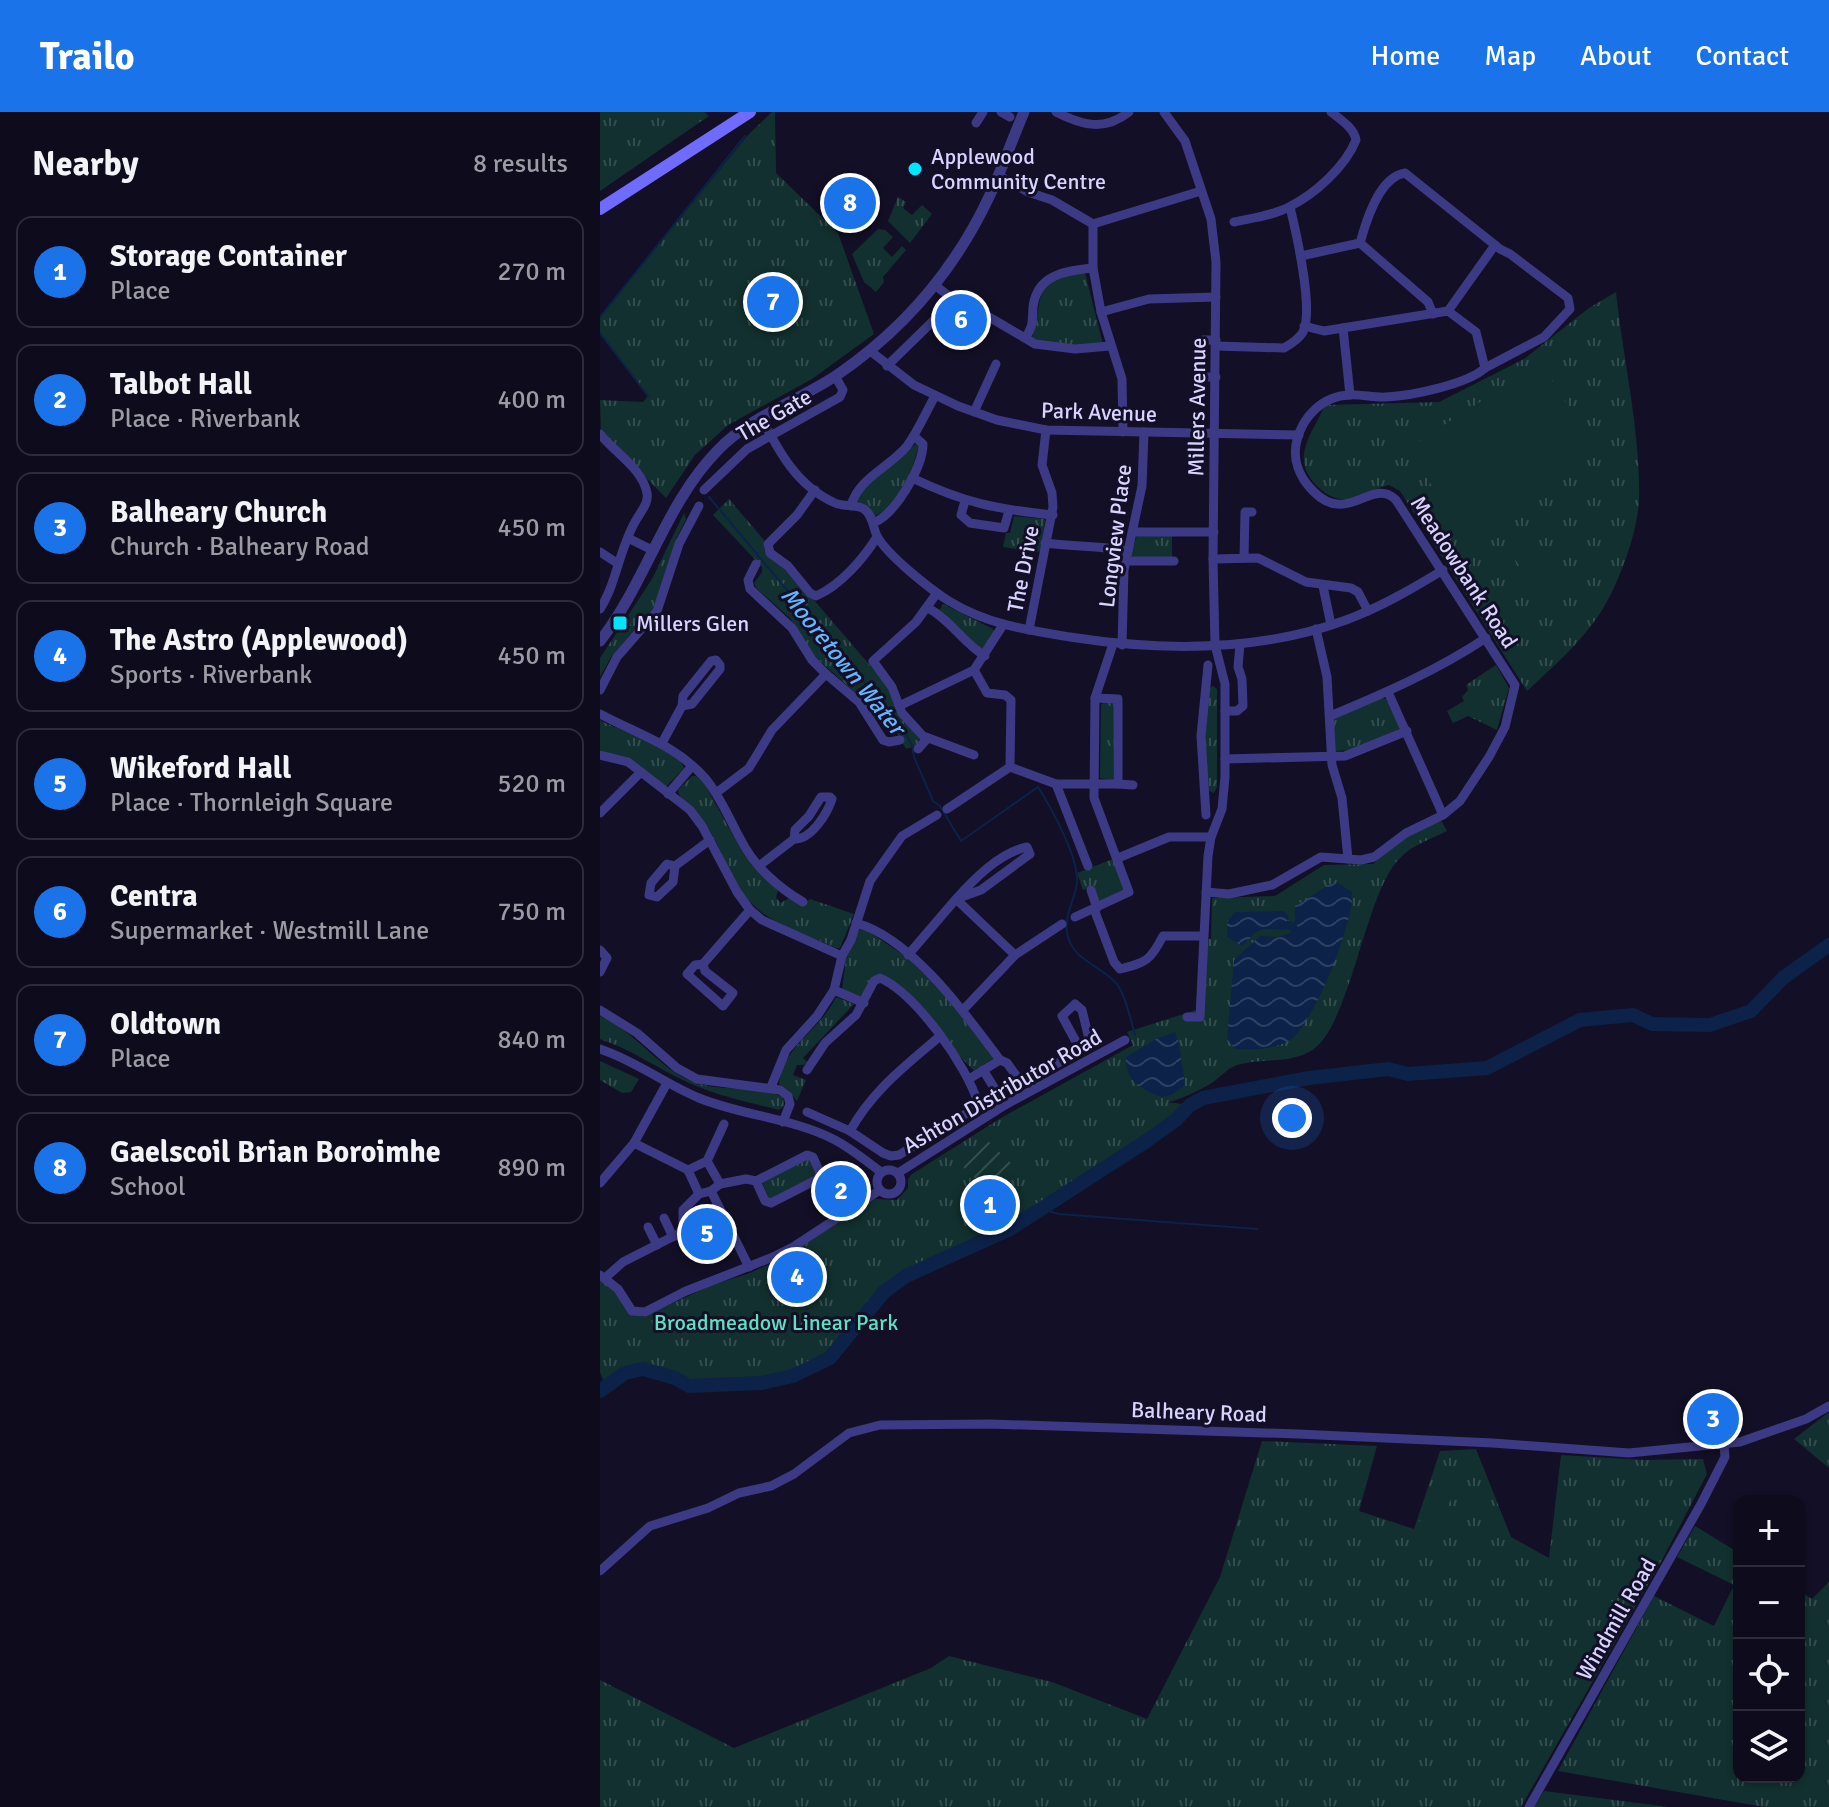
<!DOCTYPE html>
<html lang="en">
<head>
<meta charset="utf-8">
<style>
	body { margin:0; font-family:Signika,sans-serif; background:#171425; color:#f1f3f6 }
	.controls { position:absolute; right:24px; bottom:24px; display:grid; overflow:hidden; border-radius:16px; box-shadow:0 2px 6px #0004 }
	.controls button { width:72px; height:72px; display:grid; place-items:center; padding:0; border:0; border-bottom:2px solid #2e2b3b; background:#0e0b1c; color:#f1f3f6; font:40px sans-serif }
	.you { position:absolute; left:692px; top:1006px; width:28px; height:28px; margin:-20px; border:6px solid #fff; border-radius:50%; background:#1a73e8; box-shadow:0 0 0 12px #1a73e833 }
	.badge { display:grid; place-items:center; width:52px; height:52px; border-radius:50%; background:#1a73e8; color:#fff; font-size:26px; font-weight:700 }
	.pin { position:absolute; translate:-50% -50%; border:4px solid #fff; box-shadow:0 2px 8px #0006 }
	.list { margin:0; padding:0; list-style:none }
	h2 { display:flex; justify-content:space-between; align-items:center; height:104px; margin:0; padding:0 32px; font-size:34px }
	h2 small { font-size:26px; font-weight:400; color:#9b9ba3 }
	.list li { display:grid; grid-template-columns:52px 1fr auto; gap:24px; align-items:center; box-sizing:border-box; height:112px; margin:0 16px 16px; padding:0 16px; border:2px solid #2e2b3b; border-radius:16px }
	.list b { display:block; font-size:30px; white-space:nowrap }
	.list p { margin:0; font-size:26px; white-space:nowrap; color:#9b9ba3 }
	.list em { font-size:26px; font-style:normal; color:#9b9ba3 }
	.icon { flex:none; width:44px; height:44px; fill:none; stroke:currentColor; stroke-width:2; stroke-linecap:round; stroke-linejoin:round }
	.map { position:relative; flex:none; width:1229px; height:1695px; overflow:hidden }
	header { display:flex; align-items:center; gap:48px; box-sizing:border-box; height:112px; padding:0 40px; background:#1a73e8; color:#fff }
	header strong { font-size:38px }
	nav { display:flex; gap:44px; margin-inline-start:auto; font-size:28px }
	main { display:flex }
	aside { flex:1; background:#0e0b1c }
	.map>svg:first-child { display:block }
	.grass { fill:url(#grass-tufts) }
	.garden { fill:url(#garden-furrows) }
	.pitch { fill:#12302f }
	.water { fill:url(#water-waves) }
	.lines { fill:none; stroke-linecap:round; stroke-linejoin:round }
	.stream { stroke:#0c2248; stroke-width:2 }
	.canal { stroke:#0c2248; stroke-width:8 }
	.river { stroke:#0c2248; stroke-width:14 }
	.minor { stroke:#3d3a85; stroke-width:9 }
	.tertiary { stroke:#3d3a85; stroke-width:11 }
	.secondary { stroke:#6f6bff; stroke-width:12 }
	.poi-dot { fill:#00e5ff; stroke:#130f26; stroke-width:3 }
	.labels { text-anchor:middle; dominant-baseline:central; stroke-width:6; stroke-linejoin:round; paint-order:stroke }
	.poi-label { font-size:22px; fill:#d9d4ff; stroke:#130f26; text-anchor:start }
	.street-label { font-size:22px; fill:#d9d4ff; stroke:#130f26 }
	.park-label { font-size:22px; fill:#5fe0c0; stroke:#130f26 }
	.water-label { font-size:24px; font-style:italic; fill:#62b6ff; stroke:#130f26 }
</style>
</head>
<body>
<header>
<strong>Trailo</strong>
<nav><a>Home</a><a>Map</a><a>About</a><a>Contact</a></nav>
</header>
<main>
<aside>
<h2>Nearby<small>8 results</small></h2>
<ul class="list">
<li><span class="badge">1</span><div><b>Storage Container</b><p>Place</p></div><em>270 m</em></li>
<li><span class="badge">2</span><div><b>Talbot Hall</b><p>Place · Riverbank</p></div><em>400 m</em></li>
<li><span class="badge">3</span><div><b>Balheary Church</b><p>Church · Balheary Road</p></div><em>450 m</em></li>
<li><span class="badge">4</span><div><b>The Astro (Applewood)</b><p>Sports · Riverbank</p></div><em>450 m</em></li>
<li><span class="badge">5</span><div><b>Wikeford Hall</b><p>Place · Thornleigh Square</p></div><em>520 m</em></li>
<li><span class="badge">6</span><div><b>Centra</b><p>Supermarket · Westmill Lane</p></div><em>750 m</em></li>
<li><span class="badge">7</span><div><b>Oldtown</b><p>Place</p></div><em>840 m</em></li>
<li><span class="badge">8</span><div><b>Gaelscoil Brian Boroimhe</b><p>School</p></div><em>890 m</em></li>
</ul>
</aside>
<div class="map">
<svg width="1229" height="1695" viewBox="0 0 1229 1695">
	<defs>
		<pattern id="grass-tufts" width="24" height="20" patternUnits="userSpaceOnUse" patternTransform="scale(2)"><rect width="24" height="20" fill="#12302f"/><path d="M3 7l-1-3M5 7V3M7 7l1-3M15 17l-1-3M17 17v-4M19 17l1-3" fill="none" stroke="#344d4e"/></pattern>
		<pattern id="garden-furrows" width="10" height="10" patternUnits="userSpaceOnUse" patternTransform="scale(2)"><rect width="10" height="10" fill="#12302f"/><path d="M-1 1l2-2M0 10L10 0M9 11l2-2" fill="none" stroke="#344d4e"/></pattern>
		<pattern id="water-waves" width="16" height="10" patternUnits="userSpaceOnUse" patternTransform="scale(2)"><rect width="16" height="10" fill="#0c2248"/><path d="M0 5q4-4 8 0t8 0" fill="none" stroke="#2f4163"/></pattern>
	</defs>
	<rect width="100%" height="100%" fill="#130f26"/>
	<g class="grass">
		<path d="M0,0H104L109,4L0,79Z"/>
		<path d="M172,0H175L176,61L238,121L274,222L212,267L128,313L95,343L66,386L1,320L0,288L43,290L48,284L0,221V205L147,24Z"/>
		<path d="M298,85L306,90L303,96L312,103L322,93L332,102L310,131L288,109Z"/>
		<path d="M278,117L285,118L293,125L283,136L292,145L302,134L306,138L283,165L284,170L276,180L264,170L252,142Z"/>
		<path d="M485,161L503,232L489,234L438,229L432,226C446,182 428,170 485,161Z"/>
		<path d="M1016,180C1023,247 1041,322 1039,388C1038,420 1017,477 999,503C979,532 953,555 927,579L800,379L789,373C774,376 762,386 748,387C736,388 728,384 719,376C688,347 712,323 725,293L839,290L924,247L989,196Z"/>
		<path d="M317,331L319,332C314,355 298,397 274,404L256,388L266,374Z"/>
		<path d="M129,387L164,428V438L170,445L189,459L286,572L298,600L320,628L316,634L306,637L293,615L287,616L283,608L278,610L259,584L212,542L190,506L156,476L154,471L162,460V455L113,403Z"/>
		<path d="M84,401L86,407L77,425L54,495L11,545L0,565V546L52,467Z"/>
		<path d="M414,404L445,407L442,438L438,440L403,435L406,421H410Z"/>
		<path d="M537,423H572V446H533L531,443Z"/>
		<path d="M343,492L393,517L395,521L382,538C365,528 355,510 339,499Z"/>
		<path d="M896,553L909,576L897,618L868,604L853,611L847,599L864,589L862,585L868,578L866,573Z"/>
		<path d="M613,574L617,577V675L614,681L609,679L603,626L609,576Z"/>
		<path d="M781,586L786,587L800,615L797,619L751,638L735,639L733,607Z"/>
		<path d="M504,590L514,591L513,669L500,666L501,593Z"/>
		<path d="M0,608C20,620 78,634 84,656L65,676L0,638Z"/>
		<path d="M92,664H96L104,671L144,743L178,778L176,786L181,791L189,786L202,793L210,787L254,802L240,836H236C192,815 161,813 134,768C124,750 118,729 105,712C97,701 80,692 78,678Z"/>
		<path d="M841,708L847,719C831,727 812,733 799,747C764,783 750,920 709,940C686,952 661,946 637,953C628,956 620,965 612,971C604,976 576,990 567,990L590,993L576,1008L545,1032L410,1117L306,1165L284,1180L230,1246L193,1264L162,1271L89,1274L75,1266L43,1257L4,1270L0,1260V1167L17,1180L28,1200L43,1205L112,1173L150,1161L189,1143L274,1087L297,1088L308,1076V1067L312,1062L401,1006L533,933L527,920L596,898L600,828L611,827L612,786L675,784L724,753L773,752L808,721Z"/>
		<path d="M513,747L525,778L500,791L494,774L483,778L477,761Z"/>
		<path d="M260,817H265L305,844L338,875L394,946L374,959L282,864L262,886L242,878L246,847Z"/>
		<path d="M236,885L254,892L203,946L207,950L204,953H197L193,963L206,968L197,989L188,978L179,972C183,933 221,918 236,885Z"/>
		<path d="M0,904C35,919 56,954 91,969C120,981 153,972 183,985L184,994L179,998C148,990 118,984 89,971C58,957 33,938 0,927Z"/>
		<path d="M0,949L39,967L31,980L22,981L0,968Z"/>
		<path d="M209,1047L217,1065L173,1087H169L162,1070Z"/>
		<path d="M1229,1300V1356L1194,1327Z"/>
		<path d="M662,1329L777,1334L759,1399L814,1417L840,1339L876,1337L911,1425L949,1446L961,1343L1045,1348L1103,1347L1107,1362L1062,1448L921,1695H0V1568L134,1636L331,1556L349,1544L452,1570L547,1607L620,1465Z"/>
		<path d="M1095,1414L1139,1441V1665H1199V1479L1212,1487L1229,1470V1695H1164L958,1659L1054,1484L1114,1514L1134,1473L1077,1445Z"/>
		<path d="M944,1679L1069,1695H934Z"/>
	</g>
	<path class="garden" d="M385,1026L412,1052L387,1078L360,1052Z"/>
	<g class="pitch">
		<path d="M941,251L997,340L864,424L808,336Z"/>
		<path d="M932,436L957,474L940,485L915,447Z"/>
		<path d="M207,1147L218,1167L187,1184L176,1164Z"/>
		<path d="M834,1377L852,1385L835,1423L817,1416Z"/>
	</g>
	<g class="water">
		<path d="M738,771L752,780C755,807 714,913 690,928C677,937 651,938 635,937L627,927L634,848L660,824L677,825L690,821L695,808V794L730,772Z"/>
		<path d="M684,799L689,805L685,818L663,817L656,820L642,834L627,825V810L635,800Z"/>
		<path d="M575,920L579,932L585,973L573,982L562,985C543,978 524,969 526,945L556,927Z"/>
	</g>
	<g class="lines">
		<g class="stream">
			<path d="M0,205L145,24"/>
			<path d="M0,221L48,284"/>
			<path d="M109,385L302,615L312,633L314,645L333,689L340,694L361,729L438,675C452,697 479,746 477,771C475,787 462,808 468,825C475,849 501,854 516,871C525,880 531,910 535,923"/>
			<path d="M441,1097L459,1102L657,1117"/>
		</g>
		<path class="canal" d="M688,813L693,815"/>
		<path class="river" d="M0,1279L25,1261L43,1257L75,1266L89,1274L162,1271L193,1264L230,1246L284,1180L306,1164L410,1117L545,1030L576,1008L590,993L603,986L709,966L788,957L808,962L887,956L980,908L1033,903L1052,912L1110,913L1151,899L1183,866L1229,833"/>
		<g class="minor">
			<path d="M401,0L410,5"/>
			<path d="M456,0C483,14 505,19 529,0"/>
			<path d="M564,0L585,29L611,107L616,150L613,447L615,533L625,572V665L622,697L611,725L608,744L600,905H587"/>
			<path d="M376,11L383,0"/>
			<path d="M398,63L428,80L452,88L493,112V156L501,200L522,267L523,320"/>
			<path d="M634,110C652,106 672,104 689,95C715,82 745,55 756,28C754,16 741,8 731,0"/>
			<path d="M493,112L601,79"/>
			<path d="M760,131C766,109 779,65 805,61L900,137L910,142L968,186L970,197L944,225L885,256"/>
			<path d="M701,144L760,131L828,190L833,202"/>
			<path d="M335,173L351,186L355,185L435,232L475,237L510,234"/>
			<path d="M848,199L895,133"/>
			<path d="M501,200L549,187L616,185"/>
			<path d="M743,216L750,283"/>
			<path d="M425,226C434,214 432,208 433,195C437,162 466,159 493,156"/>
			<path d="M616,234L684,236C691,232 699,227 703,220C714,198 696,120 690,95"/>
			<path d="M269,238L314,273L358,294L397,308L446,318L699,323"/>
			<path d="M287,254L334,208L351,186"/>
			<path d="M616,265H602L603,228H616"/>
			<path d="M374,300L396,252"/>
			<path d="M161,305C179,340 197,374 235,391C244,395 256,392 264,397C273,403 273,416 277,424C287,443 331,478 349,489C386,512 426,518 470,525C560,539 659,540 746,508C781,495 812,477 843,458"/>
			<path d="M0,322C15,341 42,356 47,381C49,392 40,400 35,410C19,438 17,470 0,497"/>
			<path d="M312,366C365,391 395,397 453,403"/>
			<path d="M104,378L147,337L240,285L243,278L235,264"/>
			<path d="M215,378L197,403L168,432L170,441L188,454L210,481L216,484C241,473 263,447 277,425"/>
			<path d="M365,389L361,403L370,411L404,416L409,399"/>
			<path d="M251,394C258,366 290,355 307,334C318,319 326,300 335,284"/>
			<path d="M273,411C295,403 323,355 323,332L314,324"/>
			<path d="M533,420H614"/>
			<path d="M28,426L54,439"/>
			<path d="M445,431C473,435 500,433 527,439"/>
			<path d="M0,440L17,451"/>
			<path d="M644,446L645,400H652"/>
			<path d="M613,447L658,446L706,470L751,476L758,480L768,499"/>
			<path d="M525,449H574"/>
			<path d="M156,452L148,468L150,477L192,516L212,548L226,562L259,590L283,628L289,630L300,628"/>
			<path d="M723,474L731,513"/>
			<path d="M337,481L316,510L273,549L292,575L302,601L323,624L374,643"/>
			<path d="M328,496C351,508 363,531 385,544"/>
			<path d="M716,517L727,565L732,653L742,686L748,747"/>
			<path d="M429,518L453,395L452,381L442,353L446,318"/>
			<path d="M522,533L524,458L542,374L544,320"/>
			<path d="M374,558L387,581L405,583L411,588L410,655"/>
			<path d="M0,578L17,545L57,499L79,432L99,394"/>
			<path d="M788,580L843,703"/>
			<path d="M299,594L374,558L403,513"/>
			<path d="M625,599H637L643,594L642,567L638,555L640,532"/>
			<path d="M0,602C37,622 76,633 105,666C121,685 130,709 142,730C155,755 179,776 203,790"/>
			<path d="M730,604C785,581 836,559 886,526"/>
			<path d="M62,631L82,594L83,584L111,549L116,548L120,553V557L92,592L82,594"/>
			<path d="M318,637L327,627"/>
			<path d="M0,643L28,650L90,698L102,714L137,780L150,798L162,808L242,844"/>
			<path d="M625,647L745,644L807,619"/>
			<path d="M456,672L488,754"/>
			<path d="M518,672L533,673"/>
			<path d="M116,681L149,656L172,618L226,562"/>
			<path d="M68,682L92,654"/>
			<path d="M347,697L410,655L456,672H518V587L495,586"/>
			<path d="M0,701L41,660"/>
			<path d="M606,703L601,624L608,553"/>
			<path d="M518,746L569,725H611"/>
			<path d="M75,754L67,752L51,771L49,783L57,785L73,770L75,754L110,728"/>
			<path d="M159,754L194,727L195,718L209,704L221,685H230L232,687C227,702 211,728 194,727"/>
			<path d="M491,778L497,796"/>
			<path d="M606,780L629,782L672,773L721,745L761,748L774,745L806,721L843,703L860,689L889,645L905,615L915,573L796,388C772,364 748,415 713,379C699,365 692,347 697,328C703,304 723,284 749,283C762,282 774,286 786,285C811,284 868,272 885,256L876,220L848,199L724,219L704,214"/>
			<path d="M494,797L514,850L520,857C547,850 550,849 563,824H603"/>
			<path d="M475,805L529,780L494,686L495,586L513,532"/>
			<path d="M256,811C312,826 367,904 400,948L407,951L418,966C441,966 467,944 488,933L490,931L482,898L475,892L462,904L480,937"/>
			<path d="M0,838L7,846L0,860"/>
			<path d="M308,843L356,787L381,778L430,742L427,735C399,741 374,767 356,787L415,843"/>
			<path d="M103,852L105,859L133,881L123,894L87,862L95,853L103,852L150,798"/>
			<path d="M234,878L264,891"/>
			<path d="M0,898L37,921L77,956L97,967L180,978L188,984L190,992L183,1010"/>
			<path d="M363,898L415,843L462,812"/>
			<path d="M0,937C36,949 65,972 99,986C143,1004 193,1006 235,1028C252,1037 266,1049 281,1060"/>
			<path d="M207,958L225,931L256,903L274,869L280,866C316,882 367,954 378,991L372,998L299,1043L291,1044L283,1041L250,1019L207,1000"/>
			<path d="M383,958L405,993"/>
			<path d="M369,967L400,948"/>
			<path d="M171,975L186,938L217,904L234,878L242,844L251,828L270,769L302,724L337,703"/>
			<path d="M250,1019C272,979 305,954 339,925"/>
			<path d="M34,1031L88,1058"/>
			<path d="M107,1049L120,1072L111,1079L99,1082L88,1058L107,1049L124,1012"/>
			<circle cx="289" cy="1070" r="12"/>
			<path d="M298,1061L405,993L525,928"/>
			<path d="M0,1071L34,1031L67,971"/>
			<path d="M120,1072L146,1067L156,1069L207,1043L213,1045L220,1061L218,1067L171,1091L165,1089L156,1069"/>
			<path d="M111,1079L149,1155"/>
			<path d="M64,1106L73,1125"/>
			<path d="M48,1115L57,1133"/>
			<path d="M0,1163L18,1177L32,1199L45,1200L86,1179L173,1145L193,1135L280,1078"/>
			<path d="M5,1166L23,1150L80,1121L83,1117V1098L99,1082"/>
			<path d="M0,1459L50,1414L108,1396L139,1381L171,1374L194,1362L249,1321L280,1313L390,1312L698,1322L893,1331L1029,1341L1140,1330L1206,1307L1229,1294"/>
			<path d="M929,1695L1101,1392L1125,1345L1124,1333"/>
		</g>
		<path class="tertiary" d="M0,529C47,469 65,392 118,338C151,304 198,289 237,263C303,218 355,157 389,85C402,57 412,28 424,0"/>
		<path class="secondary" d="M0,97L150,0"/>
	</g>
	<g class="poi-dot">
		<circle cx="315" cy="57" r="8"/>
		<rect x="12" y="503" width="16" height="16" rx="4"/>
	</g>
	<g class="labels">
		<g class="poi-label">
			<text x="331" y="44">Applewood<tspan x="331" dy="25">Community Centre</tspan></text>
			<text x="36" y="511">Millers Glen</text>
		</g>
		<g class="street-label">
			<text transform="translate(597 295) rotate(-89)">Millers Avenue</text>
			<text transform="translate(499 300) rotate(2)">Park Avenue</text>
			<text transform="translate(174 303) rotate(-30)">The Gate</text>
			<text transform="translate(515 424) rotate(-83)">Longview Place</text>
			<text transform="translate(423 457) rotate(-79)">The Drive</text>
			<text transform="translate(864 460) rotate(57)">Meadowbank Road</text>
			<text transform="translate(402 979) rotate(-30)">Ashton Distributor Road</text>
			<text transform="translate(599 1300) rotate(2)">Balheary Road</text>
			<text transform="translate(1016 1507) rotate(-60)">Windmill Road</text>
		</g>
		<g class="park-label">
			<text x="176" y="1210">Broadmeadow Linear Park</text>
		</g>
		<g class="water-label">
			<text transform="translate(243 549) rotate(51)">Mooretown Water</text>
		</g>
	</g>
</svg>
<div class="controls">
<button>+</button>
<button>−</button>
<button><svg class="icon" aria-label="locate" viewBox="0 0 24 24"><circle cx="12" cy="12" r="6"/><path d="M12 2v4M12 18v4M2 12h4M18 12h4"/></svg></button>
<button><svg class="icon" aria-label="layers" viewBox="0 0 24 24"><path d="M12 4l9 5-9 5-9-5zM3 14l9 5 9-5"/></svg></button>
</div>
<div class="you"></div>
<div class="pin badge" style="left:390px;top:1093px">1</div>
<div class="pin badge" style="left:241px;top:1079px">2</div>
<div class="pin badge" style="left:1113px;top:1307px">3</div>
<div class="pin badge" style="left:197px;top:1165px">4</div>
<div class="pin badge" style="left:107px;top:1122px">5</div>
<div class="pin badge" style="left:361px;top:208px">6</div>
<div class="pin badge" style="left:173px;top:190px">7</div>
<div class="pin badge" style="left:250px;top:91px">8</div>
</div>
</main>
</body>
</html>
